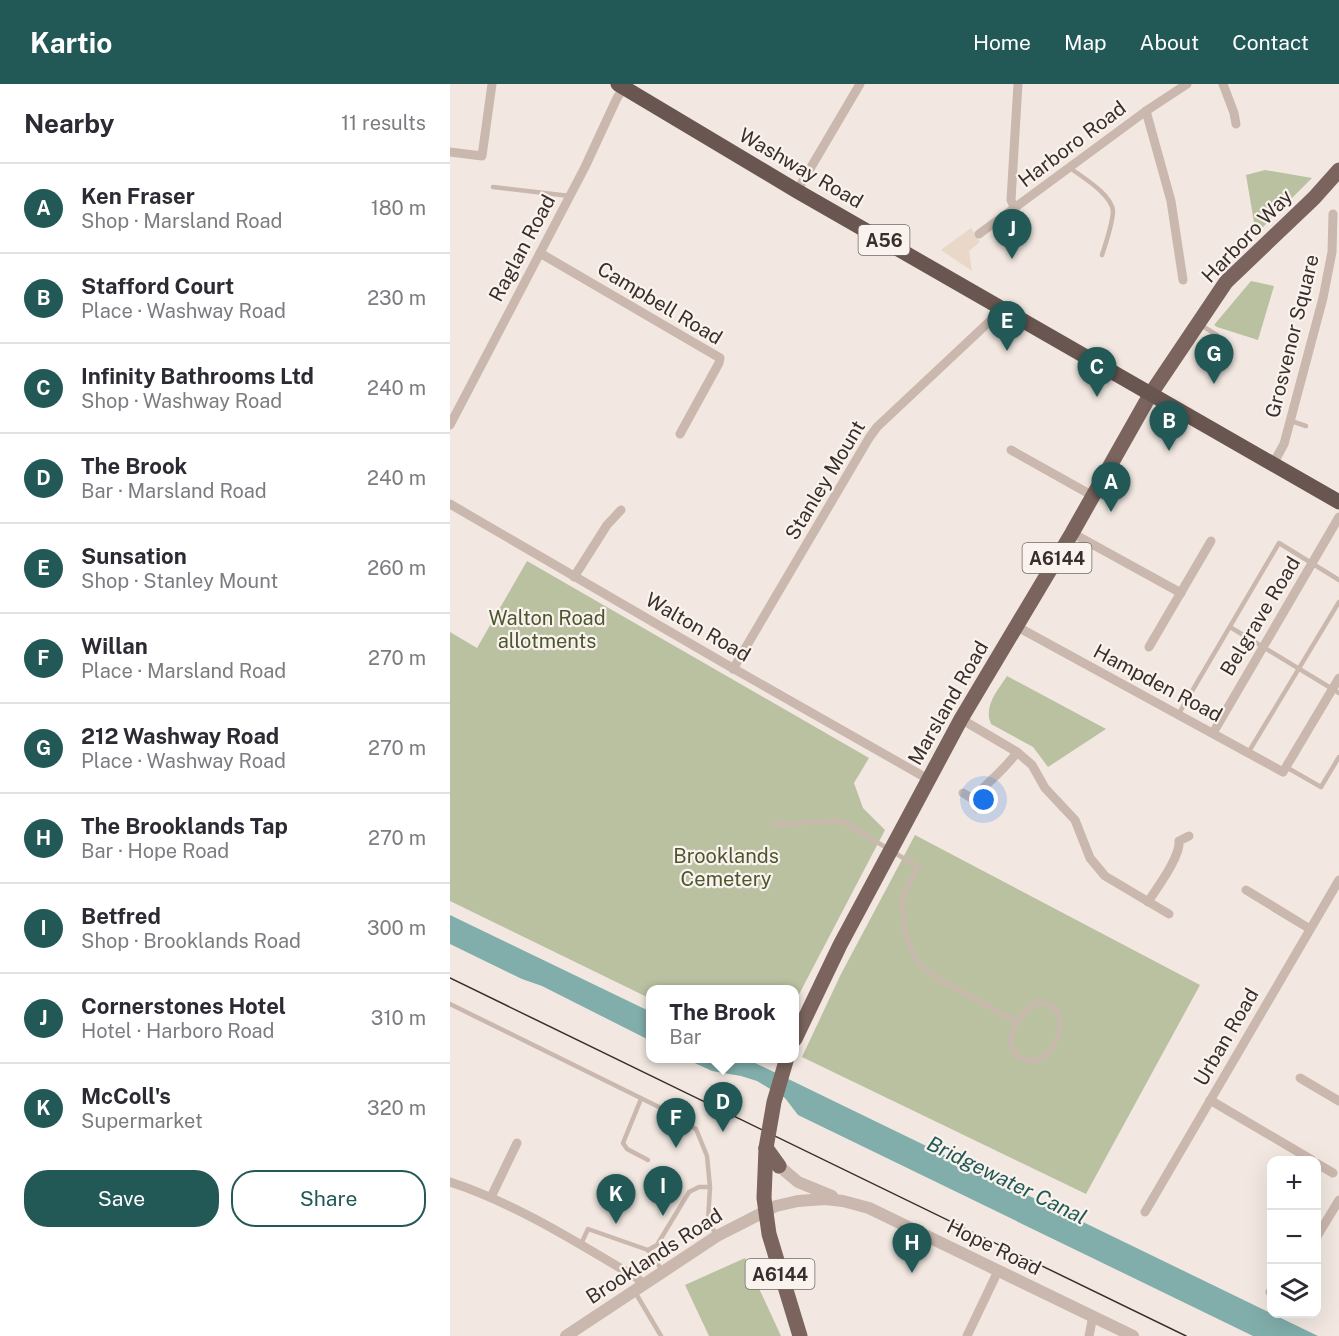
<!DOCTYPE html>
<html lang="en">
<head>
<meta charset="utf-8">
<style>
	body { margin:0; font-family:"Public Sans",sans-serif; background:#f7f7f7; color:#2b2b33 }
	.controls { position:absolute; right:18px; bottom:18px; display:grid; overflow:hidden; border-radius:12px; box-shadow:0 6px 24px #0002 }
	.controls button { width:54px; height:54px; display:grid; place-items:center; padding:0; border:0; border-bottom:2px solid #e1e1e2; background:#fff; color:#2b2b33; font:30px sans-serif }
	.you { position:absolute; left:534px; top:716px; width:21px; height:21px; margin:-15px; border:4px solid #fff; border-radius:50%; background:#1a73e8; box-shadow:0 0 0 9px #1a73e833 }
	.badge { display:grid; place-items:center; width:39px; height:39px; border-radius:50%; background:#225957; color:#fff; font-size:20px; font-weight:700 }
	.pin { position:absolute; translate:-50% -50px; filter:drop-shadow(0 2px 3px #0008) }
	.pin::after { content:''; position:absolute; top:32px; width:21px; height:18px; background:inherit; clip-path:polygon(0 0,100% 0,50% 100%) }
	.popup { position:absolute; left:196px; top:901px; width:153px; height:78px; box-sizing:border-box; display:grid; place-content:center; border-radius:12px; background:#fff; filter:drop-shadow(0 2px 4px #0005); font-size:20px; white-space:nowrap; color:#7c7c81 }
	.popup b { font-size:22px; color:#2b2b33 }
	.popup::after { content:''; position:absolute; left:50%; top:100%; margin-left:-12px; border:12px solid transparent; border-top-color:#fff }
	.list { margin:0; padding:0; list-style:none }
	h2 { display:flex; justify-content:space-between; align-items:center; height:78px; margin:0; padding:0 24px; font-size:26px }
	h2 small { font-size:20px; font-weight:400; color:#7c7c81 }
	.list li { display:grid; grid-template-columns:39px 1fr auto; gap:18px; align-items:center; box-sizing:border-box; height:90px; padding:0 24px; border-top:2px solid #e1e1e2 }
	.list b { display:block; font-size:22px; white-space:nowrap }
	.list p { margin:0; font-size:20px; white-space:nowrap; color:#7c7c81 }
	.list em { font-size:20px; font-style:normal; color:#7c7c81 }
	.actions { display:flex; gap:12px; padding:18px 24px }
	.actions a { flex:1; padding:14px 0; border:2px solid #225957; border-radius:24px; text-align:center; font-size:21px; color:#225957 }
	.actions .main { background:#225957; color:#fff }
	.icon { flex:none; width:33px; height:33px; fill:none; stroke:currentColor; stroke-width:2; stroke-linecap:round; stroke-linejoin:round }
	.map { position:relative; flex:none; width:889px; height:1252px; overflow:hidden }
	header { display:flex; align-items:center; gap:36px; box-sizing:border-box; height:84px; padding:0 30px; background:#225957; color:#fff }
	header strong { font-size:28px }
	nav { display:flex; gap:33px; margin-inline-start:auto; font-size:21px }
	main { display:flex }
	aside { flex:1; background:#fff }
	.map>svg:first-child { display:block }
	.green { fill:#bac1a1 }
	.plaza { fill:#e9d7c8 }
	.water { fill:#81aeab }
	.lines { fill:none; stroke-linecap:round; stroke-linejoin:round }
	.service { stroke:#cab7ad; stroke-width:4.5 }
	.minor { stroke:#cab7ad; stroke-width:9 }
	.tertiary { stroke:#cab7ad; stroke-width:12 }
	.primary { stroke:#7a645d; stroke-width:15 }
	.trunk { stroke:#6a5650; stroke-width:15 }
	.tram { stroke:#392e2b; stroke-width:1.5 }
	.primary-bridge { stroke:#7a645d; stroke-width:15 }
	.labels { text-anchor:middle; dominant-baseline:central; stroke-width:4.5; stroke-linejoin:round; paint-order:stroke }
	.shield { fill:#faf3ed; stroke:#736965; stroke-width:1.5 }
	.shield-label { font-size:18px; font-weight:bold; fill:#392e2b }
	.street-label { font-size:20px; fill:#392e2b; stroke:#faf3ed }
	.park-label { font-size:20px; fill:#4c5630; stroke:#faf3ed }
	.water-label { font-size:21px; font-style:italic; fill:#225957; stroke:#faf3ed }
</style>
</head>
<body>
<header>
<strong>Kartio</strong>
<nav><a>Home</a><a>Map</a><a>About</a><a>Contact</a></nav>
</header>
<main>
<aside>
<h2>Nearby<small>11 results</small></h2>
<ul class="list">
<li><span class="badge">A</span><div><b>Ken Fraser</b><p>Shop · Marsland Road</p></div><em>180 m</em></li>
<li><span class="badge">B</span><div><b>Stafford Court</b><p>Place · Washway Road</p></div><em>230 m</em></li>
<li><span class="badge">C</span><div><b>Infinity Bathrooms Ltd</b><p>Shop · Washway Road</p></div><em>240 m</em></li>
<li><span class="badge">D</span><div><b>The Brook</b><p>Bar · Marsland Road</p></div><em>240 m</em></li>
<li><span class="badge">E</span><div><b>Sunsation</b><p>Shop · Stanley Mount</p></div><em>260 m</em></li>
<li><span class="badge">F</span><div><b>Willan</b><p>Place · Marsland Road</p></div><em>270 m</em></li>
<li><span class="badge">G</span><div><b>212 Washway Road</b><p>Place · Washway Road</p></div><em>270 m</em></li>
<li><span class="badge">H</span><div><b>The Brooklands Tap</b><p>Bar · Hope Road</p></div><em>270 m</em></li>
<li><span class="badge">I</span><div><b>Betfred</b><p>Shop · Brooklands Road</p></div><em>300 m</em></li>
<li><span class="badge">J</span><div><b>Cornerstones Hotel</b><p>Hotel · Harboro Road</p></div><em>310 m</em></li>
<li><span class="badge">K</span><div><b>McColl's</b><p>Supermarket</p></div><em>320 m</em></li>
</ul>
<div class="actions"><a class="main">Save</a><a>Share</a></div>
</aside>
<div class="map">
<svg width="889" height="1252" viewBox="0 0 889 1252">
	<rect width="100%" height="100%" fill="#f2e8e1"/>
	<g class="green">
		<path d="M815,86L862,94L806,150L796,91Z"/>
		<path d="M801,197L824,202L808,256L767,243L764,241Z"/>
		<path d="M77,477L419,674L404,699L413,724L435,746L345,918V906H201V915L0,817V548L27,564Z"/>
		<path d="M557,592L656,645L598,683L583,663L541,640C533,622 548,606 557,592Z"/>
		<path d="M465,751L750,901L636,1110L352,973L391,890Z"/>
		<path d="M295,1174L331,1252H259L235,1201Z"/>
	</g>
	<path class="plaza" d="M521,144L530,158L519,167L522,187L491,166Z"/>
	<g class="water">
		<path d="M0,831L201,928V957L92,902L72,895L0,860Z"/>
		<path d="M236,975H297L868,1252H803L348,1031L335,1014L307,997L291,992L262,987Z"/>
	</g>
	<g class="lines">
		<g class="service">
			<path d="M620,84C632,93 663,111 663,128C662,142 656,158 652,171"/>
			<path d="M43,103L120,112"/>
			<path d="M749,240L767,251"/>
			<path d="M841,337L856,342"/>
			<path d="M780,543L889,609"/>
			<path d="M728,631L829,459L889,496"/>
			<path d="M798,669L889,518"/>
			<path d="M836,683L871,703L889,673"/>
			<path d="M323,741L381,737L394,738L468,783L454,811L452,822L455,848L464,872L470,881L488,895L567,938"/>
			<path d="M587,919C630,917 605,985 576,976C545,967 568,927 587,919Z"/>
			<path d="M0,920L217,1027L223,1033L246,1045L257,1072L260,1103L258,1137L266,1150"/>
			<path d="M191,1015L173,1059L177,1065L198,1076"/>
			<path d="M131,1160L138,1145L198,1166L207,1161L239,1108L249,1103H260"/>
			<path d="M198,1166L212,1186"/>
			<path d="M185,1208L211,1252"/>
		</g>
		<g class="minor">
			<path d="M773,0L784,29L786,40"/>
			<path d="M696,27L721,117L733,196"/>
			<path d="M0,68L32,72L42,0"/>
			<path d="M347,107L410,0"/>
			<path d="M565,125L561,116L568,0"/>
			<path d="M529,150L696,27L737,0"/>
			<path d="M90,169L270,274L269,279L230,350"/>
			<path d="M0,341L135,83L167,14L175,2"/>
			<path d="M561,366L643,412"/>
			<path d="M823,380L834,360L873,214L882,168L883,130"/>
			<path d="M0,420L272,578L478,695"/>
			<path d="M622,449L731,509"/>
			<path d="M124,493L157,441L171,426"/>
			<path d="M566,542L833,688L889,594"/>
			<path d="M699,563L761,457"/>
			<path d="M283,585L419,354L427,343L540,237L550,223"/>
			<path d="M511,635L567,668L582,681L595,704L625,736L640,774L655,792L719,830"/>
			<path d="M763,649L889,433"/>
			<path d="M513,709L523,715L527,724"/>
			<path d="M523,715C537,698 555,686 567,668"/>
			<path d="M796,806L860,845"/>
			<path d="M698,818C707,804 731,772 729,757L739,752"/>
			<path d="M850,994L889,1017"/>
			<path d="M760,1016L862,1076"/>
			<path d="M866,1079L883,1089"/>
			<path d="M0,1098C65,1119 128,1159 187,1194L194,1201"/>
			<path d="M41,1113L67,1059"/>
			<path d="M695,1128L889,796"/>
			<path d="M866,1154L889,1116"/>
			<path d="M820,1208L822,1209"/>
			<path d="M517,1252L548,1187"/>
			<path d="M639,1252L643,1232"/>
		</g>
		<g class="tertiary">
			<path d="M329,1082L348,1098L382,1112"/>
			<path d="M116,1252L267,1152L326,1122L348,1117L375,1115L393,1117L419,1124L683,1252"/>
		</g>
		<g class="primary">
			<path d="M345,955L390,861L511,635L622,449L700,311L776,198L864,114L889,86"/>
			<path d="M316,1064L314,1114L319,1150L350,1252"/>
			<path d="M316,1064L329,1082"/>
		</g>
		<path class="trunk" d="M168,0L347,107L889,418"/>
		<path class="tram" d="M0,894L736,1252"/>
		<path class="primary-bridge" d="M316,1064L324,1018L336,977"/>
	</g>
	<g class="labels">
		<g class="shield">
			<rect x="408.5" y="141" width="51" height="30" rx="4.5"/>
			<rect x="572.5" y="459" width="69" height="30" rx="4.5"/>
			<rect x="295.5" y="1175" width="69" height="30" rx="4.5"/>
		</g>
		<g class="shield-label">
			<text x="434" y="156">A56</text>
			<text x="607" y="474">A6144</text>
			<text x="330" y="1190">A6144</text>
		</g>
		<g class="street-label">
			<text transform="translate(622 60) rotate(-37)">Harboro Road</text>
			<text transform="translate(351 84) rotate(30)">Washway Road</text>
			<text transform="translate(797 152) rotate(-46)">Harboro Way</text>
			<text transform="translate(72 164) rotate(-62)">Raglan Road</text>
			<text transform="translate(210 219) rotate(31)">Campbell Road</text>
			<text transform="translate(842 252) rotate(-76)">Grosvenor Square</text>
			<text transform="translate(375 396) rotate(-59)">Stanley Mount</text>
			<text transform="translate(810 532) rotate(-59)">Belgrave Road</text>
			<text transform="translate(248 543) rotate(30)">Walton Road</text>
			<text transform="translate(708 599) rotate(28)">Hampden Road</text>
			<text transform="translate(498 619) rotate(-60)">Marsland Road</text>
			<text transform="translate(776 953) rotate(-60)">Urban Road</text>
			<text transform="translate(544 1163) rotate(26)">Hope Road</text>
			<text transform="translate(204 1172) rotate(-33)">Brooklands Road</text>
		</g>
		<g class="park-label">
			<text x="97" y="534">Walton Road<tspan x="97" dy="23">allotments</tspan></text>
			<text x="276" y="772">Brooklands<tspan x="276" dy="23">Cemetery</tspan></text>
		</g>
		<g class="water-label">
			<text transform="translate(557 1096) rotate(26)">Bridgewater Canal</text>
		</g>
	</g>
</svg>
<div class="controls">
<button>+</button>
<button>−</button>
<button><svg class="icon" aria-label="layers" viewBox="0 0 24 24"><path d="M12 4l9 5-9 5-9-5zM3 14l9 5 9-5"/></svg></button>
</div>
<div class="you"></div>
<div class="pin badge" style="left:661px;top:428px">A</div>
<div class="pin badge" style="left:719px;top:367px">B</div>
<div class="pin badge" style="left:647px;top:313px">C</div>
<div class="pin badge" style="left:273px;top:1048px">D</div>
<div class="popup"><b>The Brook</b>Bar</div>
<div class="pin badge" style="left:557px;top:267px">E</div>
<div class="pin badge" style="left:226px;top:1064px">F</div>
<div class="pin badge" style="left:764px;top:300px">G</div>
<div class="pin badge" style="left:462px;top:1189px">H</div>
<div class="pin badge" style="left:213px;top:1132px">I</div>
<div class="pin badge" style="left:562px;top:175px">J</div>
<div class="pin badge" style="left:166px;top:1140px">K</div>
</div>
</main>
</body>
</html>
